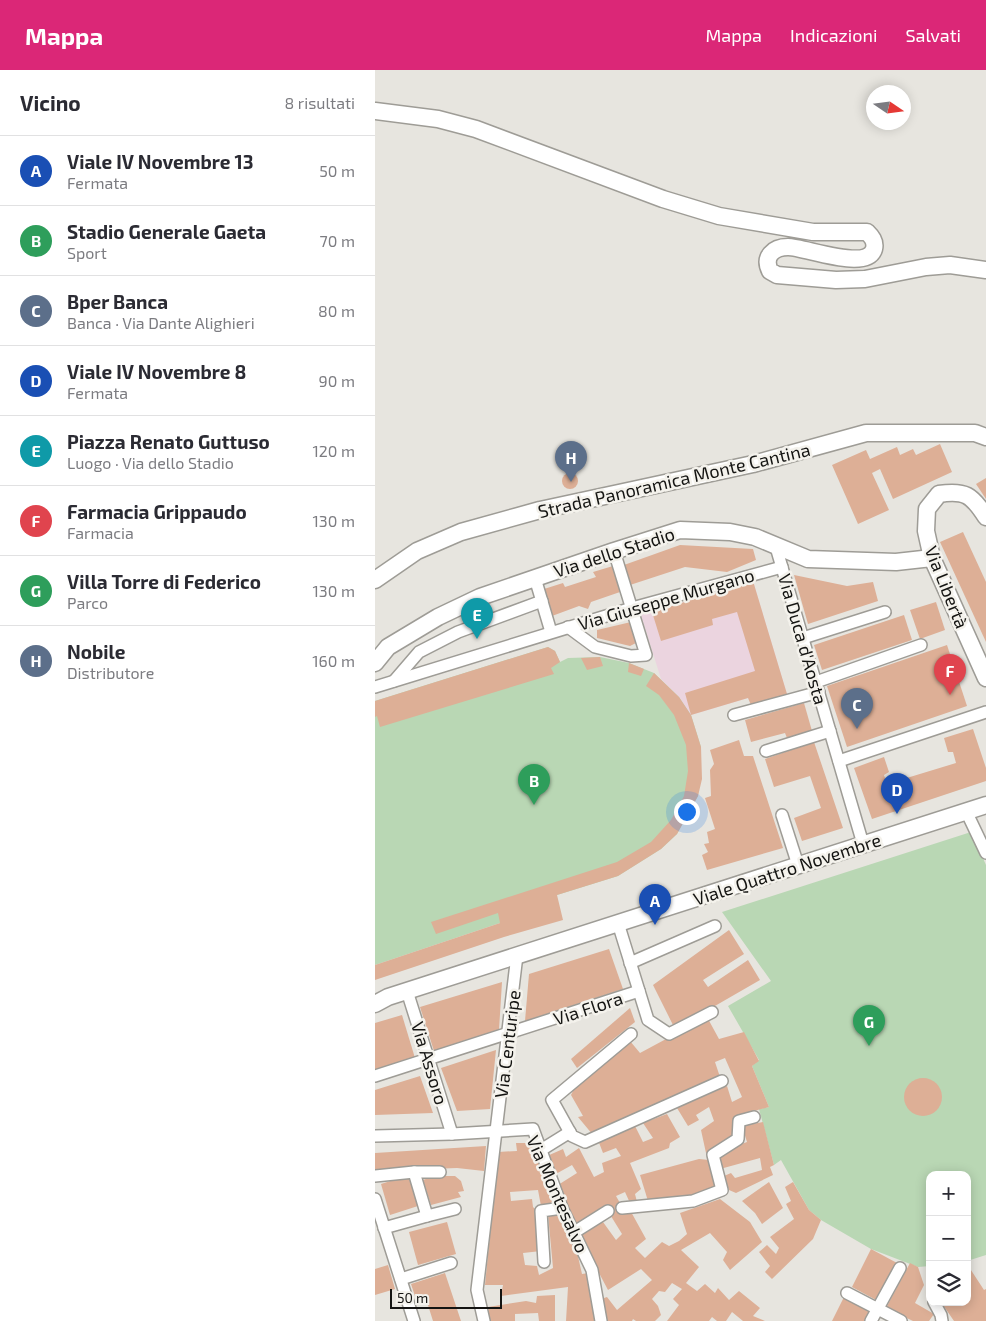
<!DOCTYPE html>
<html lang="it">
<head>
<meta charset="utf-8">
<style>
	body { margin:0; font-family:"Exo 2",sans-serif; background:#f7f7f7; color:#2b2b33 }
	.controls { position:absolute; right:15px; bottom:15px; display:grid; overflow:hidden; border-radius:10px; box-shadow:0 2px 12px #0003 }
	.controls button { width:45px; height:45px; display:grid; place-items:center; padding:0; border:0; border-bottom:1px solid #e1e1e2; background:#fff; color:#2b2b33; font:25px sans-serif }
	.compass { position:absolute; left:491px; top:15px; width:45px; height:45px; border-radius:50%; background:#fff; box-shadow:0 2px 12px #0003; rotate:103deg }
	.scale { position:absolute; left:15px; bottom:12px; width:112px; box-sizing:border-box; padding-left:5px; border:2px solid #141412; border-top:0; font-size:14px; line-height:18px; white-space:nowrap; color:#141412; -webkit-text-stroke:4px #f4f2ec; paint-order:stroke }
	.you { position:absolute; left:311px; top:741px; width:18px; height:18px; margin:-12px; border:4px solid #fff; border-radius:50%; background:#1a73e8; box-shadow:0 0 0 8px #1a73e833 }
	.badge { display:grid; place-items:center; width:32px; height:32px; border-radius:50%; background:#db2777; color:#fff; font-size:16px; font-weight:700 }
	.pin { position:absolute; translate:-50% -41px; filter:drop-shadow(0 1px 2px #0008) }
	.pin::after { content:''; position:absolute; top:26px; width:18px; height:15px; background:inherit; clip-path:polygon(0 0,100% 0,50% 100%) }
	.list { margin:0; padding:0; list-style:none }
	h2 { display:flex; justify-content:space-between; align-items:center; height:65px; margin:0; padding:0 20px; font-size:21px }
	h2 small { font-size:16px; font-weight:400; color:#7c7c81 }
	.list li { display:grid; grid-template-columns:32px 1fr auto; gap:15px; align-items:center; box-sizing:border-box; height:70px; padding:0 20px; border-top:1px solid #e1e1e2 }
	.list b { display:block; font-size:19px; white-space:nowrap }
	.list p { margin:0; font-size:16px; white-space:nowrap; color:#7c7c81 }
	.list em { font-size:16px; font-style:normal; color:#7c7c81 }
	.icon { flex:none; width:28px; height:28px; fill:none; stroke:currentColor; stroke-width:2; stroke-linecap:round; stroke-linejoin:round }
	.map { position:relative; flex:none; width:611px; height:1251px; overflow:hidden }
	header { display:flex; align-items:center; gap:30px; box-sizing:border-box; height:70px; padding:0 25px; background:#db2777; color:#fff }
	header strong { font-size:24px }
	nav { display:flex; gap:28px; margin-inline-start:auto; font-size:18px }
	main { display:flex }
	aside { flex:1; background:#fff }
	.map>svg:first-child { display:block }
	.education { fill:#ebd4df }
	.green { fill:#b9d7b4 }
	.building { fill:#ddaf96 }
	.lines { fill:none; stroke-linecap:round; stroke-linejoin:round }
	.street-casing { stroke:#9e9c96; stroke-width:14 }
	.secondary-casing { stroke:#9e9c96; stroke-width:19 }
	.street { stroke:#fff; stroke-width:11 }
	.secondary { stroke:#fff; stroke-width:16 }
	.labels { text-anchor:middle; dominant-baseline:central; stroke-width:5; stroke-linejoin:round; paint-order:stroke }
	.street-label { font-size:18px; fill:#141412; stroke:#f4f2ec }
</style>
</head>
<body>
<header>
<strong>Mappa</strong>
<nav><a>Mappa</a><a>Indicazioni</a><a>Salvati</a></nav>
</header>
<main>
<aside>
<h2>Vicino<small>8 risultati</small></h2>
<ul class="list">
<li><span class="badge" style="background:#1a4fb4">A</span><div><b>Viale IV Novembre 13</b><p>Fermata</p></div><em>50 m</em></li>
<li><span class="badge" style="background:#2e9e5b">B</span><div><b>Stadio Generale Gaeta</b><p>Sport</p></div><em>70 m</em></li>
<li><span class="badge" style="background:#5c6f8a">C</span><div><b>Bper Banca</b><p>Banca · Via Dante Alighieri</p></div><em>80 m</em></li>
<li><span class="badge" style="background:#1a4fb4">D</span><div><b>Viale IV Novembre 8</b><p>Fermata</p></div><em>90 m</em></li>
<li><span class="badge" style="background:#0f9aa8">E</span><div><b>Piazza Renato Guttuso</b><p>Luogo · Via dello Stadio</p></div><em>120 m</em></li>
<li><span class="badge" style="background:#e0444e">F</span><div><b>Farmacia Grippaudo</b><p>Farmacia</p></div><em>130 m</em></li>
<li><span class="badge" style="background:#2e9e5b">G</span><div><b>Villa Torre di Federico</b><p>Parco</p></div><em>130 m</em></li>
<li><span class="badge" style="background:#5c6f8a">H</span><div><b>Nobile</b><p>Distributore</p></div><em>160 m</em></li>
</ul>
</aside>
<div class="map">
<svg width="611" height="1251" viewBox="0 0 611 1251">
	<rect width="100%" height="100%" fill="#e7e5df"/>
	<path class="education" d="M378,511L412,624L376,635L373,628L316,645L304,627L286,609L266,545Z"/>
	<g class="green">
		<path d="M173,577L180,581L185,592L193,588L225,587L254,593L279,603L304,627L316,645L326,677L323,726L302,764L286,779L243,806L182,825L125,853L0,895V631Z"/>
		<path d="M596,762L611,795V1185L592,1191V1105H555V1196L543,1197L496,1179L446,1150L434,1140L406,1090L399,1095L384,1039L394,1037L377,996L384,990L353,936L396,911L347,842Z"/>
	</g>
	<g class="building">
		<path d="M565,374L577,402L518,429L505,399L497,403L514,440L483,454L457,395L491,380L495,389L522,377L525,385L538,379L541,385Z"/>
		<circle cx="195" cy="411" r="8"/>
		<path d="M611,408V429L601,414Z"/>
		<path d="M588,462L611,512V572L565,472Z"/>
		<path d="M305,475L378,479L381,490L352,502L310,497L255,515L249,495Z"/>
		<path d="M238,496L245,522L216,532L213,539L204,536L177,546L169,519L188,513L190,517L221,507L218,502Z"/>
		<path d="M419,505L472,516L498,512L503,531L433,554Z"/>
		<path d="M378,511L412,624L376,635L373,628L316,645L310,623L380,601L362,542L337,549L338,555L286,571L277,542Z"/>
		<path d="M561,532L570,560L545,569L535,540Z"/>
		<path d="M529,545L537,570L447,600L439,575Z"/>
		<path d="M256,552L261,573L255,576L222,568V560Z"/>
		<path d="M572,575L592,636L472,677L452,616Z"/>
		<path d="M173,577L180,581L185,592L176,598L179,604L5,657L2,646L0,647V631Z"/>
		<path d="M225,587L228,596L212,600L206,588Z"/>
		<path d="M254,593L269,599L266,606L253,602Z"/>
		<path d="M279,603L304,627L316,645L326,677L327,709L323,726L302,764L286,779L243,806L182,825L188,850L129,867L0,910V895L125,853L123,843L61,864L56,852L242,792L276,772L296,750L309,726L313,701L311,675L299,645L284,625L271,616Z"/>
		<path d="M429,633L437,661L412,668L410,663L376,672L370,650Z"/>
		<path d="M598,659L611,698V711L497,749L479,698L509,687L514,702L509,705L512,714L581,693L578,682H573L569,668Z"/>
		<path d="M364,670L369,686H378L408,778L332,800L327,785L333,782L329,774L334,773L332,762L340,759L330,728L336,726L335,700L339,694L335,680Z"/>
		<path d="M439,672L468,758L427,771L419,748L446,738L435,706L399,717L390,689Z"/>
		<path d="M354,860L369,884L328,910L333,917L373,890L385,910L300,959L278,915Z"/>
		<path d="M234,879L248,919L150,951L154,904Z"/>
		<path d="M127,912L124,960L59,981L45,937Z"/>
		<path d="M255,938L260,952L202,998L196,989Z"/>
		<path d="M27,945L40,988L0,1000V953Z"/>
		<path d="M332,947L344,969L369,962L384,991L377,996L394,1037L361,1046L359,1066L344,1077L331,1083L326,1060L339,1051L334,1037L321,1045L324,1050L313,1056L302,1038L352,1016L357,1032L367,1027L350,988L340,992L345,1007L278,1035L218,1065L203,1047L208,1046L196,1025L200,1017L255,971L265,983Z"/>
		<path d="M121,980L115,1039L82,1041L66,998Z"/>
		<path d="M45,1006L58,1043L0,1045V1020Z"/>
		<circle cx="548" cy="1027" r="19"/>
		<path d="M292,1044L305,1067L295,1073L294,1078L255,1093L266,1119L260,1124L262,1132L255,1133L250,1122L241,1126L250,1142L255,1140L271,1169L260,1178L270,1188L287,1172L294,1176L304,1171L312,1164L305,1143L345,1129L375,1152L387,1172L355,1200L348,1190L352,1182L335,1163L306,1180L324,1197L311,1213L322,1221L330,1214L340,1223L343,1218L354,1230L364,1221L385,1238L378,1246L390,1251H368L357,1242L351,1251H342L337,1247L334,1251H292L304,1235L298,1229L307,1219L297,1213L290,1222L284,1221L277,1229L283,1236L286,1245L280,1251H261L258,1249L257,1251H231L226,1229L232,1227L242,1240L277,1210L266,1199L233,1220L204,1165L228,1152L241,1170L247,1164L231,1138L200,1158L183,1115L202,1103L197,1095L179,1105L172,1086L188,1079L191,1087L204,1078L219,1107L229,1102L227,1093L246,1086L241,1078L228,1083L223,1070L259,1054L268,1072L278,1068L268,1053Z"/>
		<path d="M388,1052L399,1095L395,1097L398,1105L361,1123L354,1120L349,1106L356,1103L360,1108L387,1100L385,1088L345,1099L342,1087L351,1085L353,1079L372,1072L367,1056Z"/>
		<path d="M141,1073H158L179,1134L166,1136L163,1120L135,1122L136,1131L157,1129L158,1137L162,1141L166,1181L148,1183L150,1195L162,1196L164,1205L178,1198L173,1144L186,1142L202,1182L207,1204L214,1203L221,1251H191L193,1217L126,1226L128,1215H110L123,1082L142,1081Z"/>
		<path d="M111,1076L109,1101L82,1098L0,1101V1083Z"/>
		<path d="M324,1089L334,1090L341,1119L310,1128L273,1131L265,1105Z"/>
		<path d="M34,1105L43,1136L15,1145L6,1114Z"/>
		<path d="M59,1106H80L86,1111L89,1121L83,1122L86,1127L56,1135L48,1110Z"/>
		<path d="M394,1112L408,1138L387,1154L380,1143L367,1131Z"/>
		<path d="M418,1112L434,1140L446,1150L438,1169L397,1209L390,1202L395,1196L384,1182L392,1175L401,1184L404,1178L395,1167L419,1149L411,1134L416,1131L410,1117Z"/>
		<path d="M72,1152L81,1184L43,1195L34,1162Z"/>
		<path d="M496,1179L522,1193L503,1231L477,1217Z"/>
		<path d="M535,1193L543,1197L549,1215L540,1233L559,1244L554,1251H538L511,1238Z"/>
		<path d="M592,1194L609,1220L611,1219V1251H579L566,1232H592Z"/>
		<path d="M13,1195L20,1219L0,1225V1199Z"/>
		<path d="M70,1203L86,1251H58L52,1232L43,1235L36,1214Z"/>
		<path d="M180,1225V1251H164L163,1243L140,1244V1251H115L113,1237L151,1231L161,1233L162,1226Z"/>
		<path d="M469,1227L495,1241L490,1251H457Z"/>
	</g>
	<g class="lines">
		<defs>
			<g id="street">
				<path d="M401,477L488,774"/>
				<path d="M160,508L176,562"/>
				<path d="M193,557L220,577L256,586L271,585L239,481"/>
				<path d="M428,568L510,542"/>
				<path d="M19,611L44,582L83,562L167,531"/>
				<path d="M441,612L546,575"/>
				<path d="M0,617L257,538L407,497"/>
				<path d="M359,645L444,622"/>
				<path d="M391,681L455,661"/>
				<path d="M464,691L611,642"/>
				<path d="M591,741L611,783"/>
				<path d="M407,745L423,795"/>
				<path d="M243,853L273,950L294,964L337,942"/>
				<path d="M255,893L340,856"/>
				<path d="M32,921L77,1064"/>
				<path d="M256,964L177,1030L197,1066L210,1072L347,1011"/>
				<path d="M0,1006L264,921"/>
				<path d="M0,1066L77,1064L158,1059L187,1138L217,1200L226,1251"/>
				<path d="M166,1080L195,1062"/>
				<path d="M39,1102H65"/>
				<path d="M0,1106L39,1102L52,1146L9,1158"/>
				<path d="M0,1129L39,1251"/>
				<path d="M247,1138L318,1131L347,1120L338,1085L363,1069L364,1051L379,1047"/>
				<path d="M52,1146L80,1139"/>
				<path d="M198,1163L233,1141"/>
				<path d="M169,1192L166,1141L187,1138"/>
				<path d="M26,1209L76,1193"/>
				<path d="M472,1223L526,1251"/>
				<path d="M559,1232L566,1245L567,1251"/>
				<path d="M109,1251L102,1220L142,885"/>
				<path d="M496,1251L525,1198"/>
			</g>
			<g id="secondary">
				<path d="M0,41L63,49L101,59L288,129L344,146L438,162H492C496,166 501,171 499,179C492,202 430,177 413,177C398,177 388,187 395,201L402,205L461,210L490,209L551,197L575,195L611,200"/>
				<path d="M611,447C597,425 590,420 564,424L552,439L551,461L557,488L611,608"/>
				<path d="M0,510L42,481L86,462L165,440L378,394L491,363H600L611,367"/>
				<path d="M0,593L13,577L63,547L105,527L239,481L305,460L355,462L380,467L433,489L521,492L557,488"/>
				<path d="M0,934L13,927L611,735"/>
			</g>
		</defs>
		<use href="#street" class="street-casing"/>
		<use href="#secondary" class="secondary-casing"/>
		<use href="#street" class="street"/>
		<use href="#secondary" class="secondary"/>
	</g>
	<g class="labels">
		<g class="street-label">
			<text transform="translate(299 410) rotate(-13)">Strada Panoramica Monte Cantina</text>
			<text transform="translate(239 482) rotate(-18)">Via dello Stadio</text>
			<text transform="translate(572 517) rotate(68)">Via Libertà</text>
			<text transform="translate(291 529) rotate(-16)">Via Giuseppe Murgano</text>
			<text transform="translate(428 569) rotate(74)">Via Duca d'Aosta</text>
			<text transform="translate(412 799) rotate(-18)">Viale Quattro Novembre</text>
			<text transform="translate(213 938) rotate(-18)">Via Flora</text>
			<text transform="translate(132 974) rotate(-83)">Via Centuripe</text>
			<text transform="translate(55 993) rotate(73)">Via Assoro</text>
			<text transform="translate(183 1124) rotate(66)">Via Montesalvo</text>
		</g>
	</g>
</svg>
<div class="controls">
<button>+</button>
<button>−</button>
<button><svg class="icon" aria-label="layers" viewBox="0 0 24 24"><path d="M12 4l9 5-9 5-9-5zM3 14l9 5 9-5"/></svg></button>
</div>
<svg class="compass" viewBox="-18 -18 36 36"><path d="M0-13l5 13h-10z" fill="#e53935"/><path d="M0 13l5-13h-10z" fill="#7c7c81"/></svg>
<div class="scale">50 m</div>
<div class="you"></div>
<div class="pin badge" style="left:280px;top:855px;background:#1a4fb4">A</div>
<div class="pin badge" style="left:159px;top:735px;background:#2e9e5b">B</div>
<div class="pin badge" style="left:482px;top:659px;background:#5c6f8a">C</div>
<div class="pin badge" style="left:522px;top:744px;background:#1a4fb4">D</div>
<div class="pin badge" style="left:102px;top:569px;background:#0f9aa8">E</div>
<div class="pin badge" style="left:575px;top:625px;background:#e0444e">F</div>
<div class="pin badge" style="left:494px;top:976px;background:#2e9e5b">G</div>
<div class="pin badge" style="left:196px;top:412px;background:#5c6f8a">H</div>
</div>
</main>
</body>
</html>
